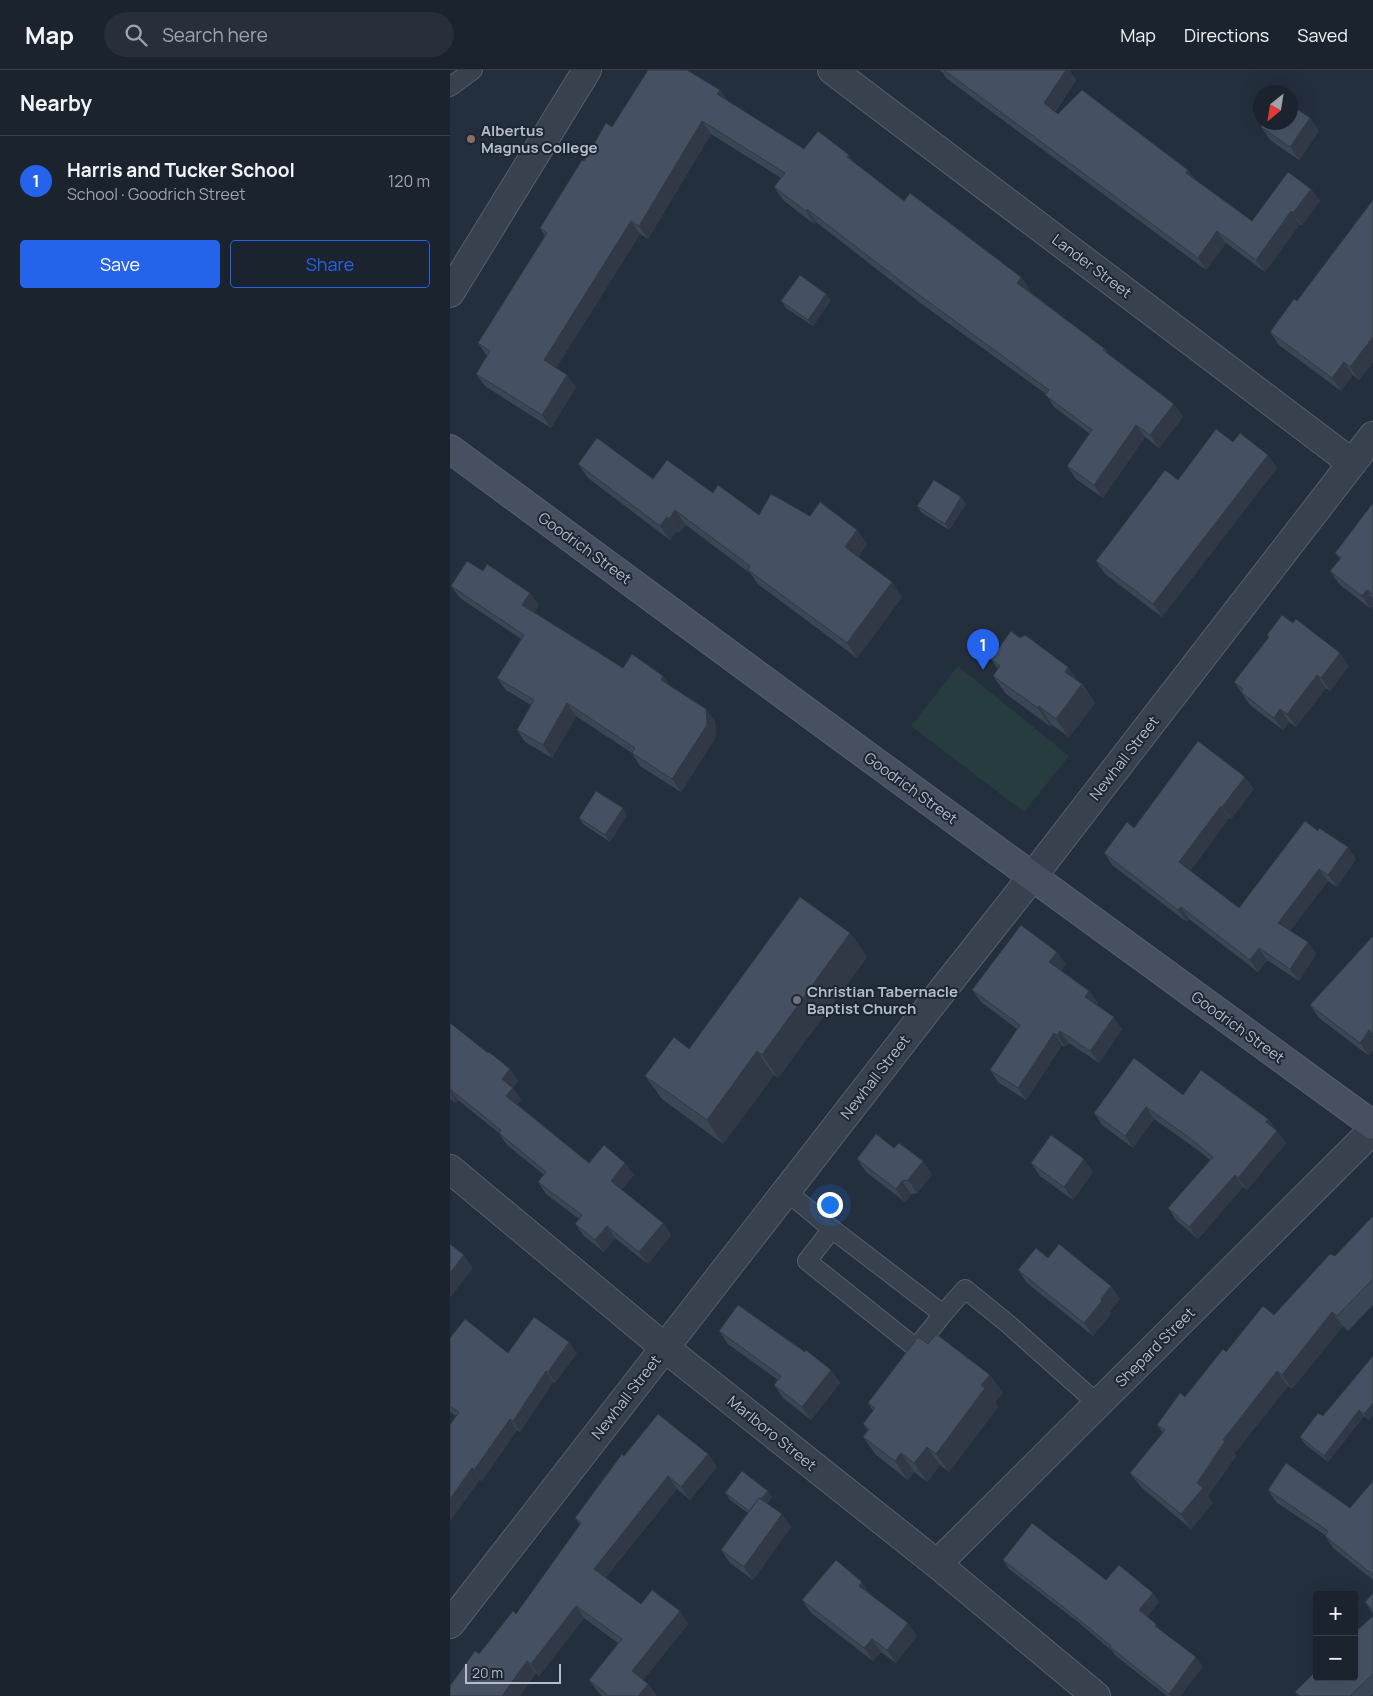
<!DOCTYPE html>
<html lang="en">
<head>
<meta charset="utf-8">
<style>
	body { margin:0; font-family:Manrope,sans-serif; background:#282f3a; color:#f1f3f6 }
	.controls { position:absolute; right:15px; bottom:15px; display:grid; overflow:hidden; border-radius:5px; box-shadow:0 5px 20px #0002 }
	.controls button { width:45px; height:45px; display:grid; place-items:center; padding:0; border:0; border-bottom:1px solid #39404a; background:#1b232e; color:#f1f3f6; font:25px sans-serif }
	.compass { position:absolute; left:803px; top:15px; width:45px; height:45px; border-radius:50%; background:#1b232e; box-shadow:0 5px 20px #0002; rotate:210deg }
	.scale { position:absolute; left:15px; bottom:12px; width:96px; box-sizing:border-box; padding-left:5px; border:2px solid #b4bcc9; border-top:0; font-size:14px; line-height:18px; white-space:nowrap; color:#b4bcc9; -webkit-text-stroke:4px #1d2633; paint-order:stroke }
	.you { position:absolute; left:379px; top:1134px; width:18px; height:18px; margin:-12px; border:4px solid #fff; border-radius:50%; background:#1a73e8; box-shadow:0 0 0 8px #1a73e833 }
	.badge { display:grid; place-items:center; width:32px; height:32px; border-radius:50%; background:#2563eb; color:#fff; font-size:16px; font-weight:700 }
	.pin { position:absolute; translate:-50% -41px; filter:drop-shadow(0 1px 2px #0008) }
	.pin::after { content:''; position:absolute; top:26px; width:18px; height:15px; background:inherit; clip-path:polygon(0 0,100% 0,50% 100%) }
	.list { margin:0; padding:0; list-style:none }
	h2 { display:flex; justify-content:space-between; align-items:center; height:65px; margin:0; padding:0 20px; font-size:21px }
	h2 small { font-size:16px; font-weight:400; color:#a0a4aa }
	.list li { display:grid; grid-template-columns:32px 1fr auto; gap:15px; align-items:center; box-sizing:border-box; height:90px; padding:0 20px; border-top:1px solid #39404a }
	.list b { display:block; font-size:19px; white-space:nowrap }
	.list p { margin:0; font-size:16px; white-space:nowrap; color:#a0a4aa }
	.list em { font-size:16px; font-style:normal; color:#a0a4aa }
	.actions { display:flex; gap:10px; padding:15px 20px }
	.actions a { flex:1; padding:11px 0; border:1px solid #2563eb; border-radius:5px; text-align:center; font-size:18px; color:#2563eb }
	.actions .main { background:#2563eb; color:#fff }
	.icon { flex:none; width:28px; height:28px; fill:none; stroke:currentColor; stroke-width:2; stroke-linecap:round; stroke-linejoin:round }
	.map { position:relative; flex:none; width:923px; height:1626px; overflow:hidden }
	header { display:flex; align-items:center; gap:30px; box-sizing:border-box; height:70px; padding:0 25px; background:#1b232e; border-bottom:1px solid #39404a }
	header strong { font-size:24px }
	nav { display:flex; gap:28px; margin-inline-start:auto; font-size:18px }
	.search { width:350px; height:45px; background:#282f3a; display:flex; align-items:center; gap:12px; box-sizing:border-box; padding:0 18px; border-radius:28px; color:#a0a4aa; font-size:19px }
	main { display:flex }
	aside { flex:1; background:#1b232e }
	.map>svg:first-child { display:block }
	.green { fill:#263c3f }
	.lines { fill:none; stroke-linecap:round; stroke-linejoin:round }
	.service-casing { stroke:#565f6c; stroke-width:20 }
	.minor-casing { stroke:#565f6c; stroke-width:30 }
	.tertiary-casing { stroke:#565f6c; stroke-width:30 }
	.secondary-casing { stroke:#565f6c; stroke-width:30 }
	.service { stroke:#38414e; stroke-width:18 }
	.minor { stroke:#38414e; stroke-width:28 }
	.tertiary { stroke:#38414e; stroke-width:28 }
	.secondary { stroke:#465061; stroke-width:28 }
	.wall { fill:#3b4654 }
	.shaded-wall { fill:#303945 }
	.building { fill:#455162; stroke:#303945 }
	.education-dot { fill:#8d6e63; stroke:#1d2633; stroke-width:2 }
	.worship-dot { fill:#6b7280; stroke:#1d2633; stroke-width:2 }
	.labels { text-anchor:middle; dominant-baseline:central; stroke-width:4; stroke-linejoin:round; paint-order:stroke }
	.poi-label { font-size:15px; font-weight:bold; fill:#b4bcc9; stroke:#1d2633; text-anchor:start }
	.street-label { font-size:15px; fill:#b4bcc9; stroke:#1d2633 }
</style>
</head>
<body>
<header>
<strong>Map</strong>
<div class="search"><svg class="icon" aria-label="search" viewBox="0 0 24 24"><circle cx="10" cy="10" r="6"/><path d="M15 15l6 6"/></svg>Search here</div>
<nav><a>Map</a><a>Directions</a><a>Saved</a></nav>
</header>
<main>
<aside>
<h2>Nearby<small></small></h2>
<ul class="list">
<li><span class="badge">1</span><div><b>Harris and Tucker School</b><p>School · Goodrich Street</p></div><em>120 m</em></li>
</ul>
<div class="actions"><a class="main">Save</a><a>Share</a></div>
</aside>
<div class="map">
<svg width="923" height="1626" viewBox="0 0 923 1626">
	<rect width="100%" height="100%" fill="#242f3e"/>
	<path class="green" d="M508,596L619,686L574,742L461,656Z"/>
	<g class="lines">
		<defs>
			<g id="service">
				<path d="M0,17L23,0"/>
				<path d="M336,1121L382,1159L493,1244L515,1219L557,1253L648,1334"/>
				<path d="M382,1159L357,1191L466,1278L493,1244"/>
			</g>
			<g id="minor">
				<path d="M382,0L902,393"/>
				<path d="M582,807L923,366"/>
				<path d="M0,1099L215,1278L487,1494L646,1626"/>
				<path d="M487,1494L923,1060"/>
			</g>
			<g id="tertiary">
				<path d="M0,223L137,0"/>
				<path d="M0,1554L488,926L582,807"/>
			</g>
			<path id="secondary" d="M0,379L424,691L923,1055"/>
		</defs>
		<use href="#service" class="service-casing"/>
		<use href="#minor" class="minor-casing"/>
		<use href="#tertiary" class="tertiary-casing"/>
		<use href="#secondary" class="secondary-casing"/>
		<use href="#service" class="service"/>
		<use href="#minor" class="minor"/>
		<use href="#tertiary" class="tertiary"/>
		<use href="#secondary" class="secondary"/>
	</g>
	<g class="wall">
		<path d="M489,0H619L626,10L605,42L608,44L746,111L802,151L861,119L870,131L852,155L850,154L815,202L776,173L756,200L496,8L493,3Z"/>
		<path d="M270,20L277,31L354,79L399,85L404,92L454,131L571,207L580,220L579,221L655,279L658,284L724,334L733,347L709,378L695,367L653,428L626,409L617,396L640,364L604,337L596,324L469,232L366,152L364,154L333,130L324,117L331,108L261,64L198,169L190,164L106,298L126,317L101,358L35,316L26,304L37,286L28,273L95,166L90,158L134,91L162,57Z"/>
		<path d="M811,57L869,61L849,90L820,70Z"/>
		<path d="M923,130V292L909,310L903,305L891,321L829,275L820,262L847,231Z"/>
		<path d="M381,230L363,256L336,238L331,231Z"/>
		<path d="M783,372L818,385L827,398L712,547L655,504L646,491L728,410Z"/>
		<path d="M128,394L203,409L263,423L309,445L360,446L407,460L417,474L408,487L442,512L452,527L407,588L308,514L301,504L236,455L229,463L227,461L220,470L138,408Z"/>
		<path d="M511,427L516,434L499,460L472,443L467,436Z"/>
		<path d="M923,433V536L921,539L889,514L880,501L890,489L885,483Z"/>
		<path d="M33,501L80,523L89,535L84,543L173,598L213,606L220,616L265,651L266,667L231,722L190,696L182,683L126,646L102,688L75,672L67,660L81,635L56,620L47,608L71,569L10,528L1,516Z"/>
		<path d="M817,565L899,596L880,621L876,618L846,657L839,652L833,660L800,635L784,612L819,568Z"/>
		<path d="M541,589L630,613L632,614L645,633L619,667L602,655L601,657L556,624L543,606L548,599Z"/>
		<path d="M804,719L781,749L779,748L740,801L789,838L855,751L906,789L887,817L878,811L840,860L866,884L849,911L817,890L808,902L739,849L737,852L662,795L654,783L684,758Z"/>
		<path d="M177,745L160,772L133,754L129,748Z"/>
		<path d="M400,863L417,887L328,1008L324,1005L273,1074L212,1029L195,1006L239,979Z"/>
		<path d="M923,866V980L919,986L869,948L860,935Z"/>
		<path d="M616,894L611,900L639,921L648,933L646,935L672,959L649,993L619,973L615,977L612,975L576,1030L548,1012L540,1000L567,959L531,932L522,920Z"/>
		<path d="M0,953L38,983L60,999L68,1011L63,1018L71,1030L67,1034L139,1093L184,1105L171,1120L213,1153L221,1165L198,1194L165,1168L154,1182L134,1166L125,1154L129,1149L96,1124L88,1112L94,1105L57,1075L49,1063L8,1030L6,1033L0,1028Z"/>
		<path d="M733,1025L818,1049L836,1073L797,1120L793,1117L748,1169L726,1150L718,1138L760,1090L749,1081L704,1049L683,1078L652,1055L644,1043Z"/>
		<path d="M444,1078L482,1104L467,1123L461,1124L455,1132L416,1102L407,1089Z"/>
		<path d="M581,1093L643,1102L623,1130L590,1106Z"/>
		<path d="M923,1146V1235L898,1261L893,1256L842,1319L838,1316L784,1384L786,1386L758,1426L763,1433L741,1459L691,1417L680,1403L713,1363L707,1355L776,1282L824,1245L885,1186Z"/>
		<path d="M598,1188L661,1216L670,1229L660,1241L661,1244L643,1266L577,1213L568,1200Z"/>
		<path d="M269,1261L355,1282L381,1300L390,1313L361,1350L333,1328L324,1315L328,1310L278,1274Z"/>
		<path d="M0,1268L58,1283H127L105,1313L103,1312L70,1362L67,1360L32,1411L30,1409L0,1451V1355L6,1346L0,1342Z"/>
		<path d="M478,1274L553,1323L545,1332L548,1337L499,1402L490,1395L477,1412L464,1402L458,1410L426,1385L413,1367L418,1361L413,1354L423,1341L418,1333Z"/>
		<path d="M923,1286V1345L919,1350L914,1346L878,1392L855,1374L850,1367L873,1346Z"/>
		<path d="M258,1384L267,1397L240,1430L227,1419L155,1508L191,1534L230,1541L238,1554L193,1610L198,1614L207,1626H152L148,1622L139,1610L168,1573L134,1548L89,1606L86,1603L70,1626H0L29,1584L66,1544L130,1455L125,1448L174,1386Z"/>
		<path d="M923,1411V1510L883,1478L875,1465L826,1432L818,1420L900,1438Z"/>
		<path d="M318,1421L322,1427L317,1434L341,1457L303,1510L280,1493L271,1480L298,1443L280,1430L275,1423Z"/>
		<path d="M553,1490L656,1510L703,1523L709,1532L697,1546L711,1561L753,1596L730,1626H717L666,1586L662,1581L628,1552L559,1499Z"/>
		<path d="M923,1523V1544L915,1532Z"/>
		<path d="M421,1525L467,1566L446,1593L431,1582L423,1591L361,1543L352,1530Z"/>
		<path d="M923,1546V1624L921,1626H849L845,1622Z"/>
	</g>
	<g class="shaded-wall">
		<path d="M616,0H619L626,10L602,45L594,33Z"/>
		<path d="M270,20L279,33L267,24Z"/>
		<path d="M860,48L869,61L849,90L840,77Z"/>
		<path d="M252,51L261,64L198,169L189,156Z"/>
		<path d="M399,85L408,97L397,87Z"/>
		<path d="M738,100L747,112L736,103Z"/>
		<path d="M861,119L870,131L852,155L843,143Z"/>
		<path d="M357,139L366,152L364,154L356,141Z"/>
		<path d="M841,141L850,154L815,202L806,190Z"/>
		<path d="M181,151L190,164L103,303L94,290Z"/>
		<path d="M767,161L776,173L756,200L748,188Z"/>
		<path d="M571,207L580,220L576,225L567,213Z"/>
		<path d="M376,224L381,230L363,256L358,250Z"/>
		<path d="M923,267V292L909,310L900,297Z"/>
		<path d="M894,292L903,305L891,321L882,308Z"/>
		<path d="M117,305L126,317L101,358L92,345Z"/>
		<path d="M724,334L733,347L709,378L700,365Z"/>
		<path d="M686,355L695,367L653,428L644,415Z"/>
		<path d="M818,385L827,398L712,547L703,534Z"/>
		<path d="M511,427L516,434L499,460L495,454Z"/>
		<path d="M225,440L236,455L229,463L219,449Z"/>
		<path d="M217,447L227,461L220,470L210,456Z"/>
		<path d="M407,460L417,474L405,491L395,477Z"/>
		<path d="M442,512L452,527L407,588L397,573Z"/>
		<path d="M917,520L923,529V536L921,539L912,526Z"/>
		<path d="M80,523L89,535L81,548L72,535Z"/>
		<path d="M890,583L899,596L880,621L871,608Z"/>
		<path d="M618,597L645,633L619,667L606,649L615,602Z"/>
		<path d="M867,605L876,618L846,657L837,644Z"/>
		<path d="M213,606L222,618L211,610Z"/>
		<path d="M117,633L126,646L102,688L93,675Z"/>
		<path d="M589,636L602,655L601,657L588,638Z"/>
		<path d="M256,639L265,651L266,667L231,722L222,709Z"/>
		<path d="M830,639L839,652L833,660L824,648Z"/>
		<path d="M795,707L804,719L781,749L772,737Z"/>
		<path d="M771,736L779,748L737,804L729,792Z"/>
		<path d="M173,738L177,745L160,772L155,765Z"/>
		<path d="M898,777L906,789L887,817L878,805Z"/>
		<path d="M869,799L878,811L837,865L828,853Z"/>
		<path d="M731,837L739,849L737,852L728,840Z"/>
		<path d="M400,863L417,887L328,1008L312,985Z"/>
		<path d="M858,872L866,884L849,911L840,899Z"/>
		<path d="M809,878L817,890L808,902L800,890Z"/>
		<path d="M607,882L616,894L608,904L599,892Z"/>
		<path d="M639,921L648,933L643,939L635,927Z"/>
		<path d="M664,947L672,959L649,993L640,981Z"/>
		<path d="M919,960L923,966V980L919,986L910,973Z"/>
		<path d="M610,961L619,973L615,977L607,965Z"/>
		<path d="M604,963L612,975L576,1030L568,1018Z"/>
		<path d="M307,981L324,1005L273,1074L257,1050Z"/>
		<path d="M60,999L68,1011L63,1018L71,1030L65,1037L56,1026L52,1009Z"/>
		<path d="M0,1018L8,1030L6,1033L0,1024Z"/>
		<path d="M696,1037L704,1049L683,1078L675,1066Z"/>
		<path d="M818,1049L836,1073L797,1120L788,1108L816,1052Z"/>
		<path d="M634,1089L643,1102L623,1130L614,1117Z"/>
		<path d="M473,1091L482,1104L467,1123L458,1110Z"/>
		<path d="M175,1093L184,1105L169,1123L161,1111Z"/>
		<path d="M785,1105L793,1117L748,1169L739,1157Z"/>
		<path d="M452,1111L461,1124L455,1132L446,1119Z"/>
		<path d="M213,1153L221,1165L198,1194L189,1182Z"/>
		<path d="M157,1156L165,1168L154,1182L145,1170Z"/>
		<path d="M14,1185L23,1198L0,1228V1203Z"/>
		<path d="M661,1216L670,1229L660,1241L661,1244L643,1266L634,1253L651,1229Z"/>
		<path d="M882,1242L893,1256L842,1319L832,1305Z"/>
		<path d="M119,1272L127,1283L105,1313L98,1302Z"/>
		<path d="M381,1300L390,1313L361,1350L352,1337Z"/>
		<path d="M96,1301L103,1312L70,1362L63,1351Z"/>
		<path d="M827,1301L838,1316L784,1384L786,1386L758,1426L763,1433L741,1459L731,1444L747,1413L773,1370Z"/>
		<path d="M540,1305L553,1323L545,1332L548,1337L499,1402L486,1384L531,1315Z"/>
		<path d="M923,1333V1345L919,1350L914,1344Z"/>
		<path d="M909,1340L914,1346L878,1392L874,1386Z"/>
		<path d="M60,1349L67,1360L32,1411L24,1400Z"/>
		<path d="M477,1377L490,1395L477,1412L464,1393Z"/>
		<path d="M451,1383L464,1402L458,1410L445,1391Z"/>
		<path d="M258,1384L267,1397L240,1430L231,1417Z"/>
		<path d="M22,1398L30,1409L0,1451V1429Z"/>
		<path d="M218,1406L227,1419L152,1511L144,1499Z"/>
		<path d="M318,1421L322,1427L306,1450L301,1443Z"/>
		<path d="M332,1444L341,1457L303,1510L294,1497Z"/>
		<path d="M412,1512L421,1525L418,1529L409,1516Z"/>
		<path d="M703,1523L709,1532L695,1549L689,1540Z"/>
		<path d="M126,1536L134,1548L89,1606L81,1594Z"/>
		<path d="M230,1541L238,1554L191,1613L182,1601Z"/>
		<path d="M458,1553L467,1566L446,1593L437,1580Z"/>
		<path d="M422,1569L431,1582L423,1591L414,1578Z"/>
		<path d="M746,1587L753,1596L730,1626H721L719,1624Z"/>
		<path d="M77,1591L86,1603L70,1626H52Z"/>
		<path d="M198,1614L207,1626H188Z"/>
	</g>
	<g class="building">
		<path d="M198,0H237L270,20L267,24L354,79L368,61L399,85L397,87L454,131L460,123L571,207L567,213L655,279L653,280L724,334L700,365L686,355L644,415L617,396L642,360L595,325L599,320L461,219L357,139L356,141L324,117L335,103L252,51L189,156L181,151L94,290L117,305L92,345L26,304L40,281L28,273L97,163L90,158L132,90L134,91L156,53L162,57Z"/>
		<path d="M494,0H616L594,33L608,44L632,20L738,100L736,103L802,151L838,102L861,119L843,143L841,141L806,190L767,161L748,188Z"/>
		<path d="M840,34L860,48L840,77L811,57L814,52H840Z"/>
		<path d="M923,130V267L900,297L894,292L882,308L820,262L844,229L847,231Z"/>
		<path d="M350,205L376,224L358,250L331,231Z"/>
		<path d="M766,359L783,372L790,363L818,385L703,534L646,491L715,400L728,410Z"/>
		<path d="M147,368L203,409L217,390L263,423L268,415L309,445L321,424L360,446L370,432L407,460L395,477L442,512L397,573L298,500L300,496L225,440L219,449L217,447L210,456L128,394Z"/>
		<path d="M484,410L511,427L495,454L467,436Z"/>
		<path d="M923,433V524L917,520L912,526L880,501L891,488L885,483Z"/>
		<path d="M17,491L33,501L37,494L80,523L72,535L173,598L182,584L213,606L211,610L256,639L257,655L222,709L182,683L185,678L117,633L93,675L67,660L84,630L47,608L74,565L1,516Z"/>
		<path d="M832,545L843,553L846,549L890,583L871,608L867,605L837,644L830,639L824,648L791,622L793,619L784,612L819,567L817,565Z"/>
		<path d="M561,561L570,568L575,565L618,597L615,602L632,614L606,649L589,636L588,638L543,606L550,596L541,589Z"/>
		<path d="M748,671L795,707L772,737L771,736L729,792L789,838L855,751L868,761L869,758L898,777L878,805L869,799L828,853L858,872L840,899L809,878L800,890L731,837L728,840L654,783L677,752L684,758Z"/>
		<path d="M146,721L173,738L155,765L129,748Z"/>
		<path d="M350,827L400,863L312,985L307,981L257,1050L195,1006L224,967L239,979Z"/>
		<path d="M571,855L607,882L599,892L639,921L635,927L664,947L640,981L610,961L607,965L604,963L568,1018L540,1000L570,955L522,920Z"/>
		<path d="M923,866V964L919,960L910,973L860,935Z"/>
		<path d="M0,953L38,983L39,982L60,999L52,1009L63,1018L56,1026L139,1093L154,1075L175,1093L161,1111L213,1153L189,1182L157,1156L145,1170L125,1154L132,1145L88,1112L96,1102L49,1063L51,1060L0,1019Z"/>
		<path d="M684,988L733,1025L751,1000L818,1049L816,1052L827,1061L788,1108L785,1105L739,1157L718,1138L763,1087L740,1068L696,1037L675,1066L644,1043Z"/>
		<path d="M426,1064L444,1078L449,1073L473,1091L458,1110L452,1111L446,1119L407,1089Z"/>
		<path d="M601,1065L634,1089L614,1117L581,1093Z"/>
		<path d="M923,1146V1209L887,1246L882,1242L832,1305L827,1301L773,1370L775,1371L747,1413L753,1418L731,1444L680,1403L715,1360L707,1355L730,1323L735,1327L773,1279L776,1282L813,1236L824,1245L880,1184L885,1186Z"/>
		<path d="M0,1174L14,1185L0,1203Z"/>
		<path d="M609,1174L661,1216L651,1229L652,1231L634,1253L568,1200L586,1178L598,1188Z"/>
		<path d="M288,1235L355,1282L356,1280L381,1300L352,1337L324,1315L331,1306L269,1261Z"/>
		<path d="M84,1247L119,1272L98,1302L96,1301L63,1351L60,1349L24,1400L22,1398L0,1429V1355L9,1342L0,1336V1268L15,1249L58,1283Z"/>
		<path d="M486,1264L540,1305L531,1315L535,1318L486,1384L477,1377L464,1393L451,1383L445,1391L413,1367L419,1359L413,1354L425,1338L418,1333L468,1267L478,1274Z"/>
		<path d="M923,1286V1333L914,1344L909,1340L874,1386L850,1367L868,1343L873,1346Z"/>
		<path d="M208,1344L258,1384L231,1417L218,1406L144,1499L191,1534L202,1520L230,1541L182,1601L198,1614L188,1626H159L139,1610L172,1569L126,1536L81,1594L77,1591L52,1626H0V1616L25,1581L29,1584L63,1541L66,1544L131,1453L125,1448L172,1384L174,1386Z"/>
		<path d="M836,1393L900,1438L923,1411V1505L875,1466L878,1461L818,1420Z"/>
		<path d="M292,1401L318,1421L311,1429L309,1428L299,1441L275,1423Z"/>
		<path d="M309,1428L332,1444L294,1497L271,1480Z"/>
		<path d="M582,1453L656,1510L669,1495L703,1523L689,1540L706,1554L705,1556L746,1587L719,1624L660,1577L661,1576L621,1543L553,1490Z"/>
		<path d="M386,1490L412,1512L409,1516L458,1553L437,1580L422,1569L414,1578L352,1530Z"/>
		<path d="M923,1523V1540L915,1532Z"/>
		<path d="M923,1546V1604L901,1625L902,1626H850L845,1622L867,1600V1607H904V1563Z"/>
	</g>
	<circle class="education-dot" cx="21" cy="69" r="5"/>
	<circle class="worship-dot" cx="347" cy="930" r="5"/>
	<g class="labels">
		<g class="poi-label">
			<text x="31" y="60">Albertus<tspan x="31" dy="17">Magnus College</tspan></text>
			<text x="357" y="921">Christian Tabernacle<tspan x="357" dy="17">Baptist Church</tspan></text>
		</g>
		<g class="street-label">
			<text transform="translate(642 196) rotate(37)">Lander Street</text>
			<text transform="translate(135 478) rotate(36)">Goodrich Street</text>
			<text transform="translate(674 688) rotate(-52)">Newhall Street</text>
			<text transform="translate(461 718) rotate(36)">Goodrich Street</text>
			<text transform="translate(788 957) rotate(36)">Goodrich Street</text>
			<text transform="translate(425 1007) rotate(-52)">Newhall Street</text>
			<text transform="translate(705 1277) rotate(-45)">Shepard Street</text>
			<text transform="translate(176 1327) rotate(-52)">Newhall Street</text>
			<text transform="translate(322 1363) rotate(39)">Marlboro Street</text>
		</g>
	</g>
</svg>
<div class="controls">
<button>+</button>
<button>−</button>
</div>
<svg class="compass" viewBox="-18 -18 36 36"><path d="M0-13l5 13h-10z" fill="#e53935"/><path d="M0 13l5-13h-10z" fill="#a0a4aa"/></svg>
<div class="scale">20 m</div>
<div class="you"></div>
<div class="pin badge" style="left:533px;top:600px">1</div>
</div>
</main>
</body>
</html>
